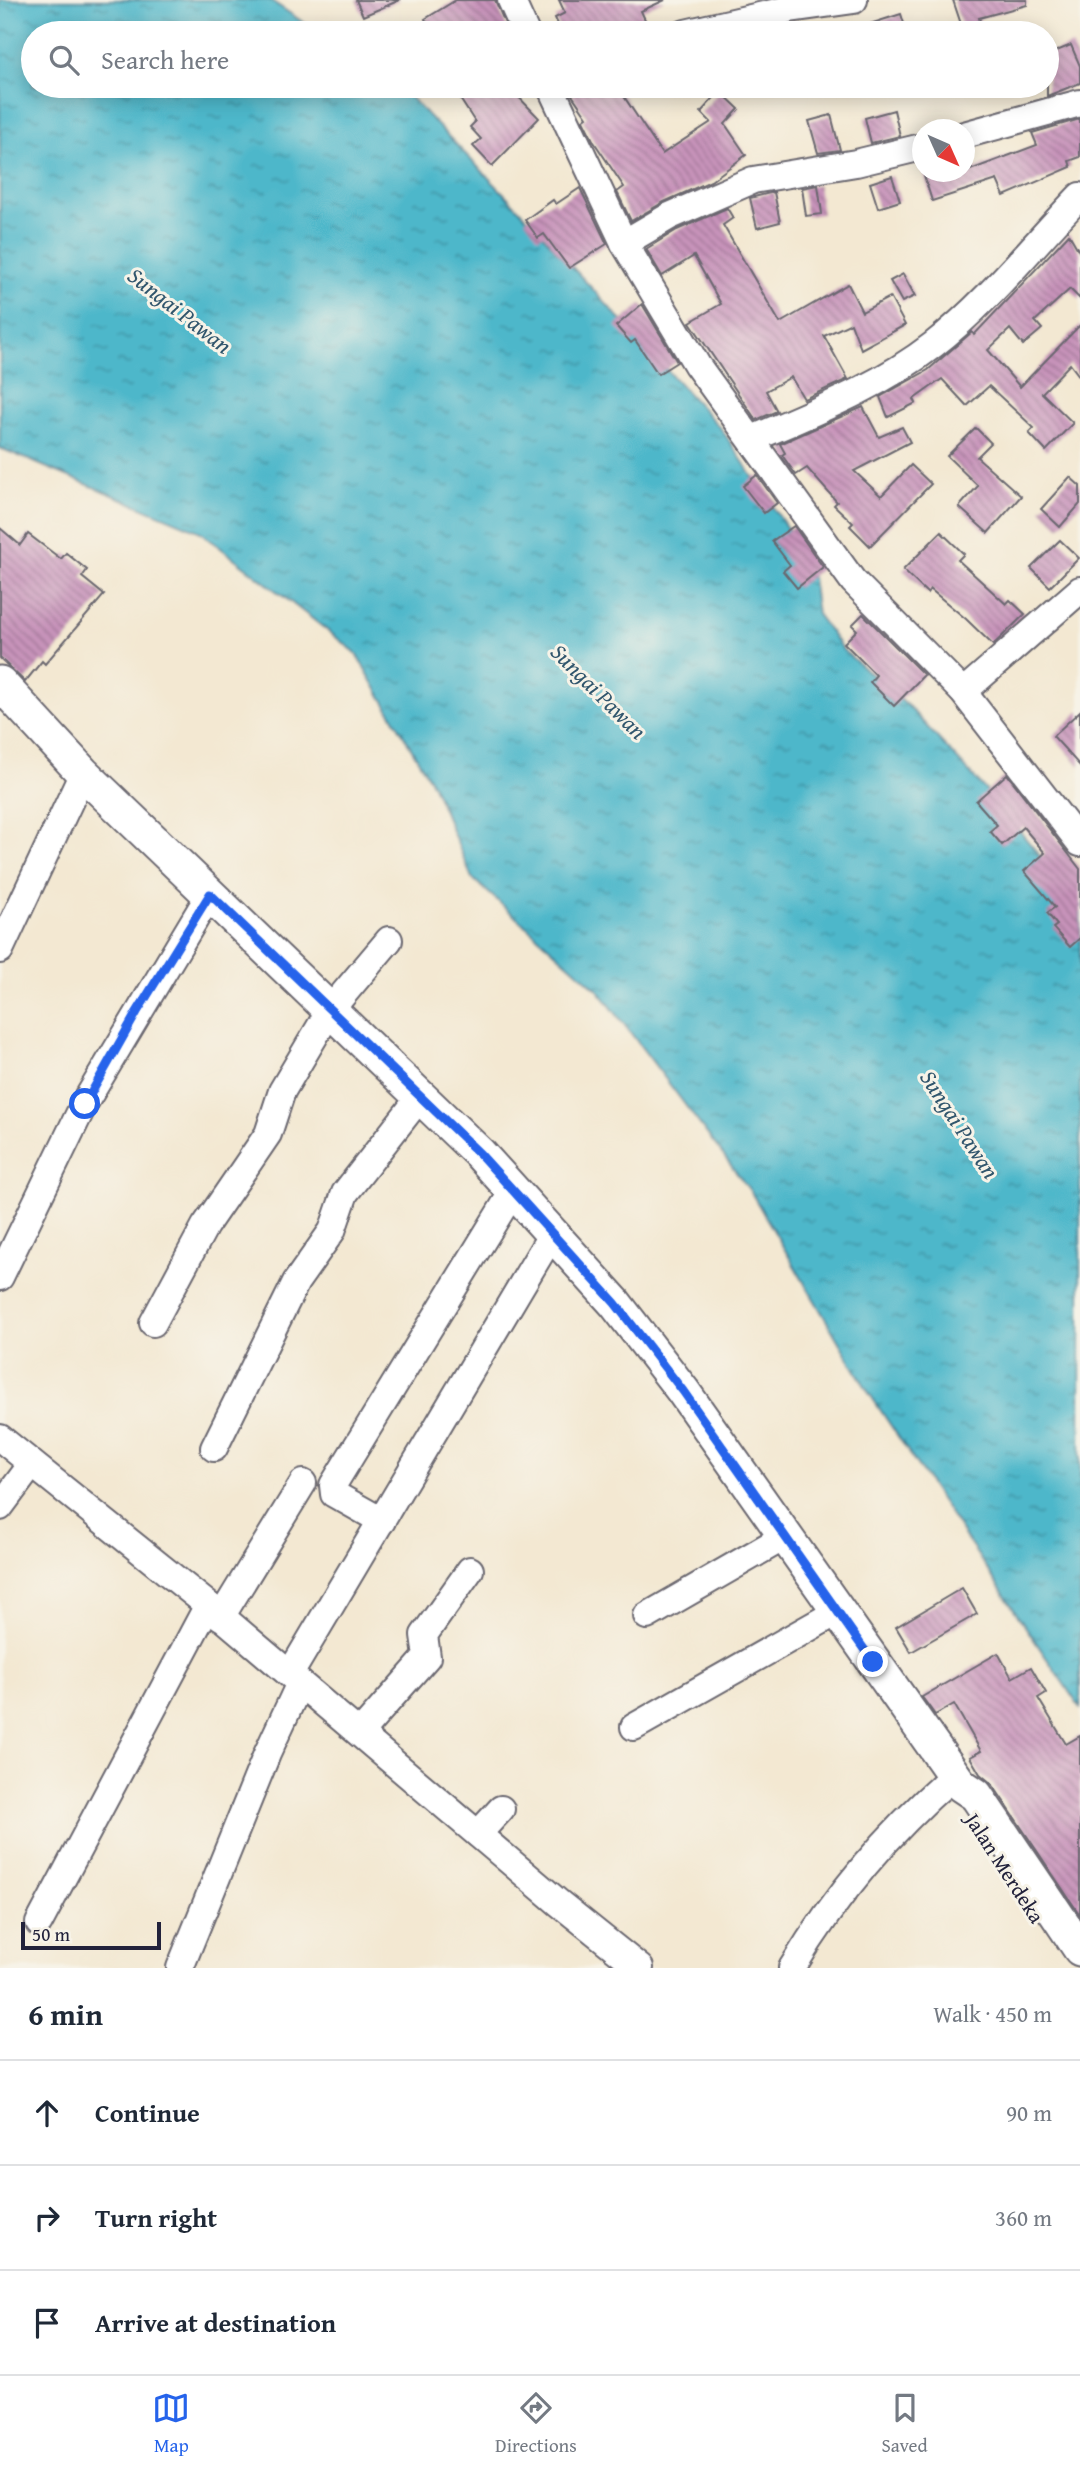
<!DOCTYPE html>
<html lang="en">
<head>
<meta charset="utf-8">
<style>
	body { margin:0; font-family:"Gentium Book Plus",serif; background:#f2f2f3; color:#1f2937 }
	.compass { position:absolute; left:912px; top:119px; width:63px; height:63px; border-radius:50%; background:#fff; box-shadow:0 4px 18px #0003; rotate:135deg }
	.scale { position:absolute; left:21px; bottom:18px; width:140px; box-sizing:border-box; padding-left:7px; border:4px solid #22223b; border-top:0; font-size:19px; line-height:24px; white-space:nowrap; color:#22223b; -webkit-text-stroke:5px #f7f3e8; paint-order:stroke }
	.stop { position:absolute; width:21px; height:21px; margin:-16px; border:5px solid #2563eb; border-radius:50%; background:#fff }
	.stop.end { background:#2563eb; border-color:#fff; box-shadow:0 2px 7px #0008 }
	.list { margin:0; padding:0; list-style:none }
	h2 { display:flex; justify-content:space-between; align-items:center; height:91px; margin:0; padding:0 28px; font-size:30px }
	h2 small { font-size:23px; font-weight:400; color:#747a83 }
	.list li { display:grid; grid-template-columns:46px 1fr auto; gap:21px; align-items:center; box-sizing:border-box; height:105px; padding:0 28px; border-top:2px solid #e0e1e3 }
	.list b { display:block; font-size:26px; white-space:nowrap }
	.list em { font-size:23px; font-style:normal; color:#747a83 }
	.icon { flex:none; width:38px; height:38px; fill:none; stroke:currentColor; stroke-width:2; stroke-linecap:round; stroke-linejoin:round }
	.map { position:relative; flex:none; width:1080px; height:1968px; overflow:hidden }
	.search { position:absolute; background:#fff; box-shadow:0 4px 18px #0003; left:21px; right:21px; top:21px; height:77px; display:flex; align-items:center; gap:18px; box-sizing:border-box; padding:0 24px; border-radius:38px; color:#747a83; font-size:26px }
	.sheet { height:406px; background:#fff }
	nav { display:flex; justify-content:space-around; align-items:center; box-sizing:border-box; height:98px; border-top:2px solid #e0e1e3; background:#fff; font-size:19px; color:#747a83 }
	nav a { display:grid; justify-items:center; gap:4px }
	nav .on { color:#2563eb }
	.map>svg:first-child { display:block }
	.water { fill:url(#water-ripples); stroke:#386c82; stroke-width:2 }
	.building { fill:url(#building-back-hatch) }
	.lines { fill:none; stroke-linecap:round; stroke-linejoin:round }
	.minor-casing { stroke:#6b6770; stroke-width:30 }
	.major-casing { stroke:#6b6770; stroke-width:37 }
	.minor { stroke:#fff; stroke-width:26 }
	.major { stroke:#fff; stroke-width:33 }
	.route { stroke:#2563eb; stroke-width:9 }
	.labels { text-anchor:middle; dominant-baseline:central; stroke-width:6; stroke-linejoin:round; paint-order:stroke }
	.street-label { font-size:21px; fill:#22223b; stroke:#f7f3e8 }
	.water-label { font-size:23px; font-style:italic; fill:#31566d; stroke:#f7f3e8 }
</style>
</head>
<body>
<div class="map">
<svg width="1080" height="1968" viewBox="0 0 1080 1968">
	<defs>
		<pattern id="water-ripples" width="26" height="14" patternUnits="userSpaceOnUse" patternTransform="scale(1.75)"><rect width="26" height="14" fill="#4db7ca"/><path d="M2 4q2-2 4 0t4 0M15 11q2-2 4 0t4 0" fill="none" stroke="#4094a5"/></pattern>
		<pattern id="building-back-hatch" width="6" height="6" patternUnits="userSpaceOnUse" patternTransform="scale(1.75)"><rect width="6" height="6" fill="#c793ba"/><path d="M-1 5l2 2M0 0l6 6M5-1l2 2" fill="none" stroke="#a17898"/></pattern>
	</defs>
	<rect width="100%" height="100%" fill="#f7f3e8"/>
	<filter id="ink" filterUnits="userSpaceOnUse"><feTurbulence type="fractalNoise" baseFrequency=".0143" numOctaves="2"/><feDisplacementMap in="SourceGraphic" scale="14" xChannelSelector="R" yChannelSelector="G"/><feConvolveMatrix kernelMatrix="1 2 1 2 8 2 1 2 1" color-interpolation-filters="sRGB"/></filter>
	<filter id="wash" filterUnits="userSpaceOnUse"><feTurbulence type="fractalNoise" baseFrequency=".00686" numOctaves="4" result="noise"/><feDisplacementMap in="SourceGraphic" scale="28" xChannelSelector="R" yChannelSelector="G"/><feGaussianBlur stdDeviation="1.57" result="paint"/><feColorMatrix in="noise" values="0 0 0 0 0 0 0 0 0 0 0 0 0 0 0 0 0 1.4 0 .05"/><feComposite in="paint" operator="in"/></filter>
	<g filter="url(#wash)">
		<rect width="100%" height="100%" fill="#f3e8d2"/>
		<path class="water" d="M0,0H270L319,33H33V86H395L407,94L519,209L722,430L810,563L817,614L844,651L908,706L992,797L1080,905V1708L869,1393L751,1192L599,991L472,878L433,785L355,652L199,531L0,448Z"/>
		<g id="blocks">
			<g class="building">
				<path d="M356,0H400L363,16Z"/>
				<path d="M456,0H495L507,28L496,33H434L425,19Z"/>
				<path d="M559,0H665L641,11L651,33H562L555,18L565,13Z"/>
				<path d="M953,0H1027V5L979,18L980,21L962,27Z"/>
				<path d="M901,14L907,33H851V30Z"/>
				<path d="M1071,45L1080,66V83L1047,96V55Z"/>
				<path d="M470,86H508L539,118L492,166L473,146L481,139L470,127L475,122L457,94Z"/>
				<path d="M585,86H617L662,154L711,122L701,112L720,91L739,109L725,124L746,155L711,181L664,202L631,221L617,192L624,187L594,142L583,120L587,117L572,95Z"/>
				<path d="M894,110L900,136L871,143L865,118Z"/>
				<path d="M831,115L840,150L818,153L809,121Z"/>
				<path d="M1080,119V157L1069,161L1071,167L1004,196L997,180L932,201L923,172H965L1037,145L1032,133Z"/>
				<path d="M892,176L900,201L878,208L870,183Z"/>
				<path d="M818,185L822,214L806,216L802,188Z"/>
				<path d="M580,188L607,244L569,268L544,234L538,238L525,220L553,200L556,204Z"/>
				<path d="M774,192L780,222L757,228L750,198Z"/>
				<path d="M727,208L733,218L723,225L780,323L848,284L862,312L890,297L905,325L861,349L851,323L824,336L848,379L804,399L791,377L766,391L777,411L756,420L690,322L721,304L694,256L662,276L646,249L677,230Z"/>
				<path d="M1069,234L1080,253V299L1070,289L1035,321L1042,329L1023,345L1010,329L988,350L1020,387L1080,325V377L1070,364L1042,393L1073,423L1046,451L1029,433L1034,428L989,386L967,406L942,379L914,399L916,403L888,417L880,397L928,370L972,332L974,335Z"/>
				<path d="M903,274L915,296L902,302L890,281Z"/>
				<path d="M642,304L677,362L658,374L635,340L631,343L616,326Z"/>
				<path d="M863,407L879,437L902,427L910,442L854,471L881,496L911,465L931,484L870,546L850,526L853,523L834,505L837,502L807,468L796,475L782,455L785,453L780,444Z"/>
				<path d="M976,428L991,443L977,457L1021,496L988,533L959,507L978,486L947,456Z"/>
				<path d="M757,475L777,503L764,513L743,486Z"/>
				<path d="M1070,477L1080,486V504L1060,527L1041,509Z"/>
				<path d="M794,526L823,567L797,588L783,571L790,565L772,541Z"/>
				<path d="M0,528L20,545L28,534L61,559L66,553L87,570L82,577L104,595L45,664L42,661L25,682L0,658Z"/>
				<path d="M941,532L964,554L958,560L1006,604L1010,600L1025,614L993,645L966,619L930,589L927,593L903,570Z"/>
				<path d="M1060,540L1079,558L1050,587L1031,568Z"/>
				<path d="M863,614L924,675L894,706L870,682L876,675L844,643L857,630L852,625Z"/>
				<path d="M1080,711V766L1053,736Z"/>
				<path d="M1007,774L1080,869V938L1070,947L1053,928L1057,925L1047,913L1055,907L1024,871L1045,853L1023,827L1002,845L990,831L997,825L976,801Z"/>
				<path d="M962,1588L977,1614L911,1652L896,1627Z"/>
				<path d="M998,1653L1012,1678L1031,1667L1046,1693L1038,1698L1066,1744L1080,1736V1915L992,1784L980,1774L970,1757L981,1751L954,1704L935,1715L922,1697Z"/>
			</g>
		</g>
	</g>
	<g filter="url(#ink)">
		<use href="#blocks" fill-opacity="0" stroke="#6b6770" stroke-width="2"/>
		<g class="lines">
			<defs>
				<g id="minor">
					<path d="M511,0L526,33"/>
					<path d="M685,33L790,9L854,0"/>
					<path d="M550,86L624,243L697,365L853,581L963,692L1080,843"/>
					<path d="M964,135L1080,103"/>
					<path d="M624,243L670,216L753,180L856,163L922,147"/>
					<path d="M752,439C814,412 879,387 933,345C987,303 1033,245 1080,196"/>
					<path d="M963,692L1080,590"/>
					<path d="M0,950L83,773"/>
					<path d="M0,1277L84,1104L210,894"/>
					<path d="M153,1323L205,1226L268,1134L282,1091L330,1010L389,940"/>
					<path d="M0,1438L208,1605L559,1903L640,1968"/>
					<path d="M214,1448L296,1282L332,1231L345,1193L420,1097"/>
					<path d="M0,1507L32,1464"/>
					<path d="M382,1521L334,1494L333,1485L513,1191"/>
					<path d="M647,1616L784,1537"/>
					<path d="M221,1617L303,1483"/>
					<path d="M290,1674L552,1234"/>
					<path d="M634,1727L837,1612"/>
					<path d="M360,1733L427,1657L424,1635L470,1570"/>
					<path d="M478,1834L501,1809"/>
					<path d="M39,1923L208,1605"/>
					<path d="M180,1968L267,1754L300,1683"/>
					<path d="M792,1968C837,1893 888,1833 954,1775"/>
				</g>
				<path id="major" d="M0,683L83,773L480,1154L615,1303L683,1391L961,1785L976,1795L1080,1949"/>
			</defs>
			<use href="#minor" class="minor-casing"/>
			<use href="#major" class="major-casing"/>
			<use href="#minor" class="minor"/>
			<use href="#major" class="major"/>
		</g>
	</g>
	<g class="lines" filter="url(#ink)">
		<path class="route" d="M85,1104L137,1012L210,894L480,1154L615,1303L683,1391L873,1662"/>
	</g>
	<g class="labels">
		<g class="street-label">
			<text transform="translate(1005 1868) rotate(57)">Jalan Merdeka</text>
		</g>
		<g class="water-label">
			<text transform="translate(180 310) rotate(38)">Sungai Pawan</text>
			<text transform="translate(599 691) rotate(45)">Sungai Pawan</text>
			<text transform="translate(960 1124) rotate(57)">Sungai Pawan</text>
		</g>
	</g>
</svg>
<svg class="compass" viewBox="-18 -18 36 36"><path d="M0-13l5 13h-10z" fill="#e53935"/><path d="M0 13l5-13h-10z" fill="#747a83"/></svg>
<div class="scale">50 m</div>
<div class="stop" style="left:85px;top:1104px"></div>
<div class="stop end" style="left:873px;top:1662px"></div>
<div class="search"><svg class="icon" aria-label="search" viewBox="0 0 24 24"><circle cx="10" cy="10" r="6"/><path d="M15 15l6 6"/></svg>Search here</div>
</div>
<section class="sheet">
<h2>6 min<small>Walk · 450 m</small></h2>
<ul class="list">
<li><svg class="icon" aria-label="ahead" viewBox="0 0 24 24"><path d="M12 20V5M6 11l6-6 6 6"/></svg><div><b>Continue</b></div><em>90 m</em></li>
<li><svg class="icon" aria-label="right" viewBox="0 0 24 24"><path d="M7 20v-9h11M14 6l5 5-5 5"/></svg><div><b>Turn right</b></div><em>360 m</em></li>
<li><svg class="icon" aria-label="arrive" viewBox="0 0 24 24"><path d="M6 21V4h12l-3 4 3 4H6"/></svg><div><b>Arrive at destination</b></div></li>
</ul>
</section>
<nav>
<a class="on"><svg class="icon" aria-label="map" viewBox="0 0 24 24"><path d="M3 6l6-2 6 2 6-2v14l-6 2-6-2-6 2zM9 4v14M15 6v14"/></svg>Map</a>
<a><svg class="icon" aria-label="directions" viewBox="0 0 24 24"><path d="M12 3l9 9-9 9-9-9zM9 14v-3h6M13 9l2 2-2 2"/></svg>Directions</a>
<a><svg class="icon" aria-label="saved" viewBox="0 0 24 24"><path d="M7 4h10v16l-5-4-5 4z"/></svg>Saved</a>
</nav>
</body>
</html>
